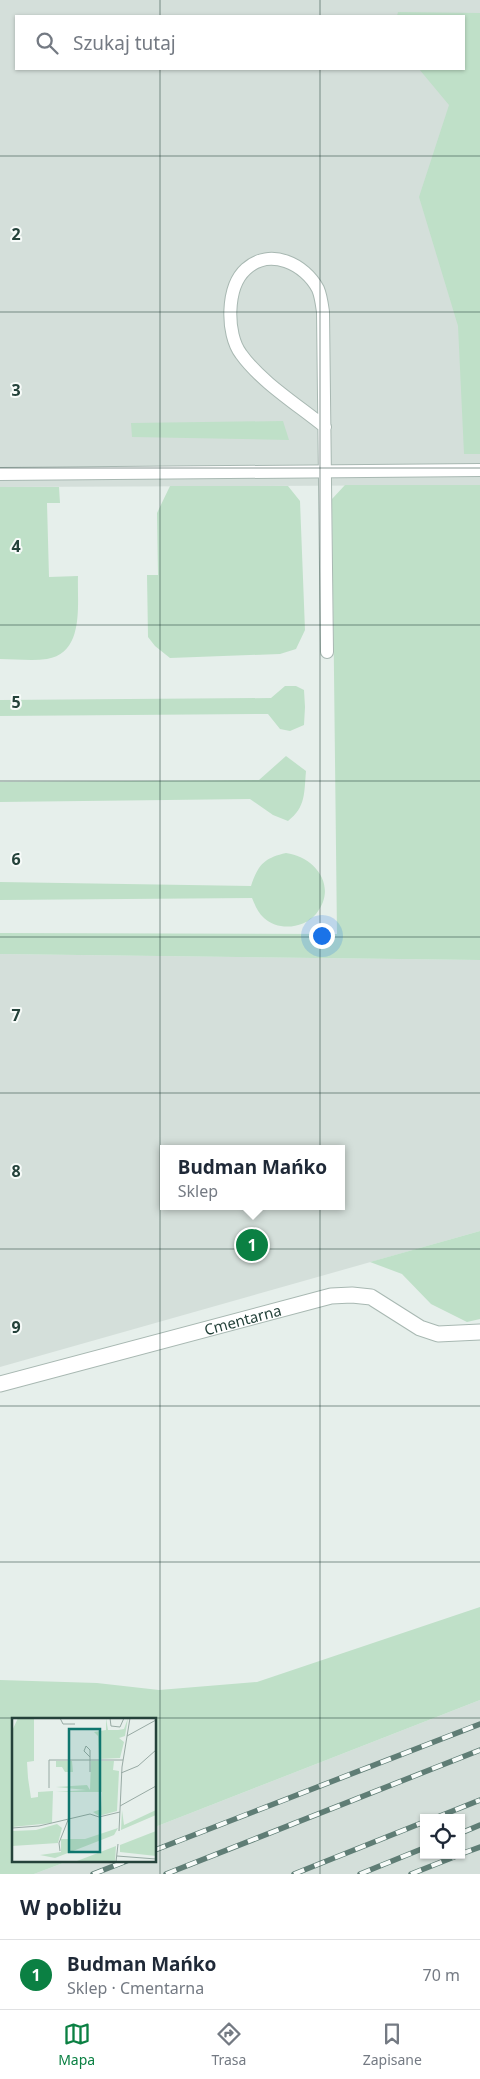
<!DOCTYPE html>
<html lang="pl">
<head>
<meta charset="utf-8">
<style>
	body { margin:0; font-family:"Noto Sans",sans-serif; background:#f2f2f3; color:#1f2937 }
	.controls { position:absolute; right:15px; bottom:15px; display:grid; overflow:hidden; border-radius:0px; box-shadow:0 1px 4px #0004 }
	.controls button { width:45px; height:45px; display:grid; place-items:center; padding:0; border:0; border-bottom:1px solid #e0e1e3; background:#fff; color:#1f2937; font:25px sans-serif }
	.you { position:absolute; left:321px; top:935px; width:18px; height:18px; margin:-12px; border:4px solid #fff; border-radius:50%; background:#1a73e8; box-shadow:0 0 0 8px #1a73e833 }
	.badge { display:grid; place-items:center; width:32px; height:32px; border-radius:50%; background:#0b8043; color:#fff; font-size:16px; font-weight:700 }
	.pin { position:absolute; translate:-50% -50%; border:2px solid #fff; box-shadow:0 1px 5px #0006 }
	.popup { position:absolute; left:160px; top:1145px; width:185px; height:65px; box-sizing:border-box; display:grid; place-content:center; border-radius:0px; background:#fff; filter:drop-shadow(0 1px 4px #0005); font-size:16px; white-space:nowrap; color:#747a83 }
	.popup b { font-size:19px; color:#1f2937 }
	.popup::after { content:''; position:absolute; left:50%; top:100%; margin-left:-10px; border:10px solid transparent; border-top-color:#fff }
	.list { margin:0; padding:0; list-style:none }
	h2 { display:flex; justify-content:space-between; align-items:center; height:65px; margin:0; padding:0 20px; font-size:21px }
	h2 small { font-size:16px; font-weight:400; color:#747a83 }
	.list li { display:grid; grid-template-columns:32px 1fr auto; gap:15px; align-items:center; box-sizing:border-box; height:70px; padding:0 20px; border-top:1px solid #e0e1e3 }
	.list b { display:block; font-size:19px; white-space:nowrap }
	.list p { margin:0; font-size:16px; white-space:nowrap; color:#747a83 }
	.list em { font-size:16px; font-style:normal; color:#747a83 }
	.icon { flex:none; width:28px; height:28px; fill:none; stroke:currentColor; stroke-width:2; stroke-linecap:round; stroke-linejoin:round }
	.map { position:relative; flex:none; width:480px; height:1874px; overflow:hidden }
	.search { position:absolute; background:#fff; box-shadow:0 1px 4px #0004; left:15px; right:15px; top:15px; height:55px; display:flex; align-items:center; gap:12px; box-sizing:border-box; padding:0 18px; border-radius:0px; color:#747a83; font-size:19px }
	.sheet { height:135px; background:#fff }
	nav { display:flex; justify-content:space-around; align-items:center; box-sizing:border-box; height:70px; border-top:1px solid #e0e1e3; background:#fff; font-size:14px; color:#747a83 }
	nav a { display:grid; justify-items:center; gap:2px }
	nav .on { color:#0b8043 }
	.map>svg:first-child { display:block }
	.built { fill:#d4dfda; fill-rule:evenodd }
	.green { fill:#bfe0c8 }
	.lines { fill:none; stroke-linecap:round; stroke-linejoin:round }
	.service-casing { stroke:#a8b8b2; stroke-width:14 }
	.minor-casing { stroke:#a8b8b2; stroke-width:17 }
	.service { stroke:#fff; stroke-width:12 }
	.minor { stroke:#fff; stroke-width:15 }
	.rail-casing { stroke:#5f7d75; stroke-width:5.5 }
	.rail { stroke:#f7fbf9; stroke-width:4; stroke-dasharray:11; stroke-linecap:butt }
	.grid { fill:none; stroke:#24423a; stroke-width:1; stroke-opacity:0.55 }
	.labels { text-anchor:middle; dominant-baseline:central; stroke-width:4; stroke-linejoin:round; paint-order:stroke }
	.street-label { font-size:15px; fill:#24423a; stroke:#f7fbf9 }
	.inset-road { fill:none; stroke:#98aaa4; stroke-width:1 }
	.view { fill:#0f766e; fill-opacity:0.15; stroke:#0f766e; stroke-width:2.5 }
	.inset-edge { fill:none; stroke:#24423a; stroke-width:2.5 }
	.grid-label { font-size:16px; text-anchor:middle; font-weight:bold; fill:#24423a; stroke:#f7fbf9; stroke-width:4; stroke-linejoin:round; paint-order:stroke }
</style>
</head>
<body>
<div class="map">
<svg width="480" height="1874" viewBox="0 0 480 1874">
	<rect width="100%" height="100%" fill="#e6efeb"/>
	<g class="built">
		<path d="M0,0H480V485L0,487ZM16,16H464V69H16Z"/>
		<path d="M0,954L480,960V1231L0,1367ZM163,1149H341V1206H163Z"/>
		<path d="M480,1700V1874H34L71,1860H155V1827ZM424,1818H461V1855H424Z"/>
	</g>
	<g class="green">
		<path d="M398,12L480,13V454H464L458,326L419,197L449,105L419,69H464V16H397Z"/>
		<path d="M283,421L289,440L132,437L131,423Z"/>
		<path d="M345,485H480V960L0,954V933L337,934L332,499Z"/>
		<path d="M170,486H288L300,501L305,630L296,649L280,654L170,658L155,646L148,637L147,575H158L157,513Z"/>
		<path d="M0,487H59L60,503H47L49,577L78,576C77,604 85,653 47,659C32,661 15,659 0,659Z"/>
		<path d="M285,686H296L304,690L305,707L304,725L290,731L280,729L268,714L0,716V700L271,698Z"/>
		<path d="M286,756L306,771C304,793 306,807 288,821L273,815L250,799L0,802V782L259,780Z"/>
		<path d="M286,853C316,857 338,887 316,914C303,929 278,931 264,918C258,913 255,905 252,898L0,900V882L251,886C258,865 264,858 286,853Z"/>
		<path d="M480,1231V1319L467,1322L431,1304L402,1274L370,1262Z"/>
		<path d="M480,1607V1700L155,1827V1719H14V1860H71L34,1874H0V1680L97,1683L159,1690L257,1682Z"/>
	</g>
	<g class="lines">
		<defs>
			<g id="service">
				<path d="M325,427C298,405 261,382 241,354C226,334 226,287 246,269C270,247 305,264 318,289C321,296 322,305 323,312L327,652"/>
				<path d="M0,474L480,470"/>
			</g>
			<g id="minor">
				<path id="s1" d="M0,1384L331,1296L352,1295L371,1297L420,1328L438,1334L480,1332"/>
			</g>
		</defs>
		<use href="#service" class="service-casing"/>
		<use href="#minor" class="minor-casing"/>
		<use href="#service" class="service"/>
		<use href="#minor" class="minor"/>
		<defs>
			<g id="rail">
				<path d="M435,1818L480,1800"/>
				<path d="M461,1833L480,1825"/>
				<path d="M155,1850L480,1724"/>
				<path d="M461,1854L480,1847"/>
				<path d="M93,1874L129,1860"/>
				<path d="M166,1874L480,1750"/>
				<path d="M294,1874L424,1822"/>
				<path d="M360,1874L424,1848"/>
				<path d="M411,1874L459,1855"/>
			</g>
		</defs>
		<use href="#rail" class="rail-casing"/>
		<use href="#rail" class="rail"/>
	</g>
	<path class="grid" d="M160,0V16M320,0V16M160,69V1874M320,69V1874M0,156H480M0,312H480M0,468H480M0,625H480M0,781H480M0,937H480M0,1093H480M0,1249H480M0,1406H480M0,1562H480M0,1718H480"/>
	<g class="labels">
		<g class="street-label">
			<text stroke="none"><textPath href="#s1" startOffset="251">Cmentarna</textPath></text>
		</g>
	</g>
	<g transform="translate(12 1718)">
		<rect width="144" height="144" fill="#e6efeb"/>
		<path d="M6,0H22V43L15,44L16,60L19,80L26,79V74L41,73L40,105L0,109V13ZM94,0L96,12H106L112,11L116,0L113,18L107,20L112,24L108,40L87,41L86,18L82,14L94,12ZM44,43H60L61,54H53L50,49H44ZM79,43H102L101,52L107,53L105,93L87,98L81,94L89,91L90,74H44L74,72L44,69L75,67L78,72ZM110,92L112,107L144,92V97L109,112ZM45,106L50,110L46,125L0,128V113L24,112ZM106,110L102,117L43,140L28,137L49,134V121H73ZM144,113V138L108,134V127ZM104,128L103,144H65V143Z" fill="#bfe0c8"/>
		<path class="inset-road" d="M48,0L51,6H63M98,0L99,8L108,9L112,0M115,18L144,2M78,39L72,33L74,28L78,32V54M109,55L126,48L144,32M37,70V42H111M108,88L144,68M0,110L27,108L78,96L87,99L108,94M107,113L110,49L118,0M48,133L47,125L56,102M105,138L144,141M104,144L106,126"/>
		<path class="view" d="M57,11H88V134H57Z"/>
		<rect width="144" height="144" class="inset-edge"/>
	</g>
	<g class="grid-label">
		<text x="16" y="240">2</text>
		<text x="16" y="396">3</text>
		<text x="16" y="552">4</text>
		<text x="16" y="708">5</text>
		<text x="16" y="865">6</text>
		<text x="16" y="1021">7</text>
		<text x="16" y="1177">8</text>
		<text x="16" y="1333">9</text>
	</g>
</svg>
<div class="controls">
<button><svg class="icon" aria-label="locate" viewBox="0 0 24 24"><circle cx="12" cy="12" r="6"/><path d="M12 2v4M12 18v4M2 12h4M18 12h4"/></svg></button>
</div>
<div class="you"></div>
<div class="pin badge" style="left:252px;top:1245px">1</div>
<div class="popup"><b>Budman Mańko</b>Sklep</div>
<div class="search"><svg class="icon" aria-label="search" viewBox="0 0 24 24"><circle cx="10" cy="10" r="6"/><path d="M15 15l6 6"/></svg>Szukaj tutaj</div>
</div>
<section class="sheet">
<h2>W pobliżu<small></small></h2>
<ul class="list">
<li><span class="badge">1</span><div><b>Budman Mańko</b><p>Sklep · Cmentarna</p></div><em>70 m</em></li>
</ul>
</section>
<nav>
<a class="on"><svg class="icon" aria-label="map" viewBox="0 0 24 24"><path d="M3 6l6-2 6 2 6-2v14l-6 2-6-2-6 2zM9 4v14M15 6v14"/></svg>Mapa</a>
<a><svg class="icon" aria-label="directions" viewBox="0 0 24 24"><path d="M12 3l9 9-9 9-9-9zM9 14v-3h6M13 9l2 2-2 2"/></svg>Trasa</a>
<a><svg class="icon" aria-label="saved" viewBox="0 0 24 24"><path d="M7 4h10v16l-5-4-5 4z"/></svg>Zapisane</a>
</nav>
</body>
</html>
